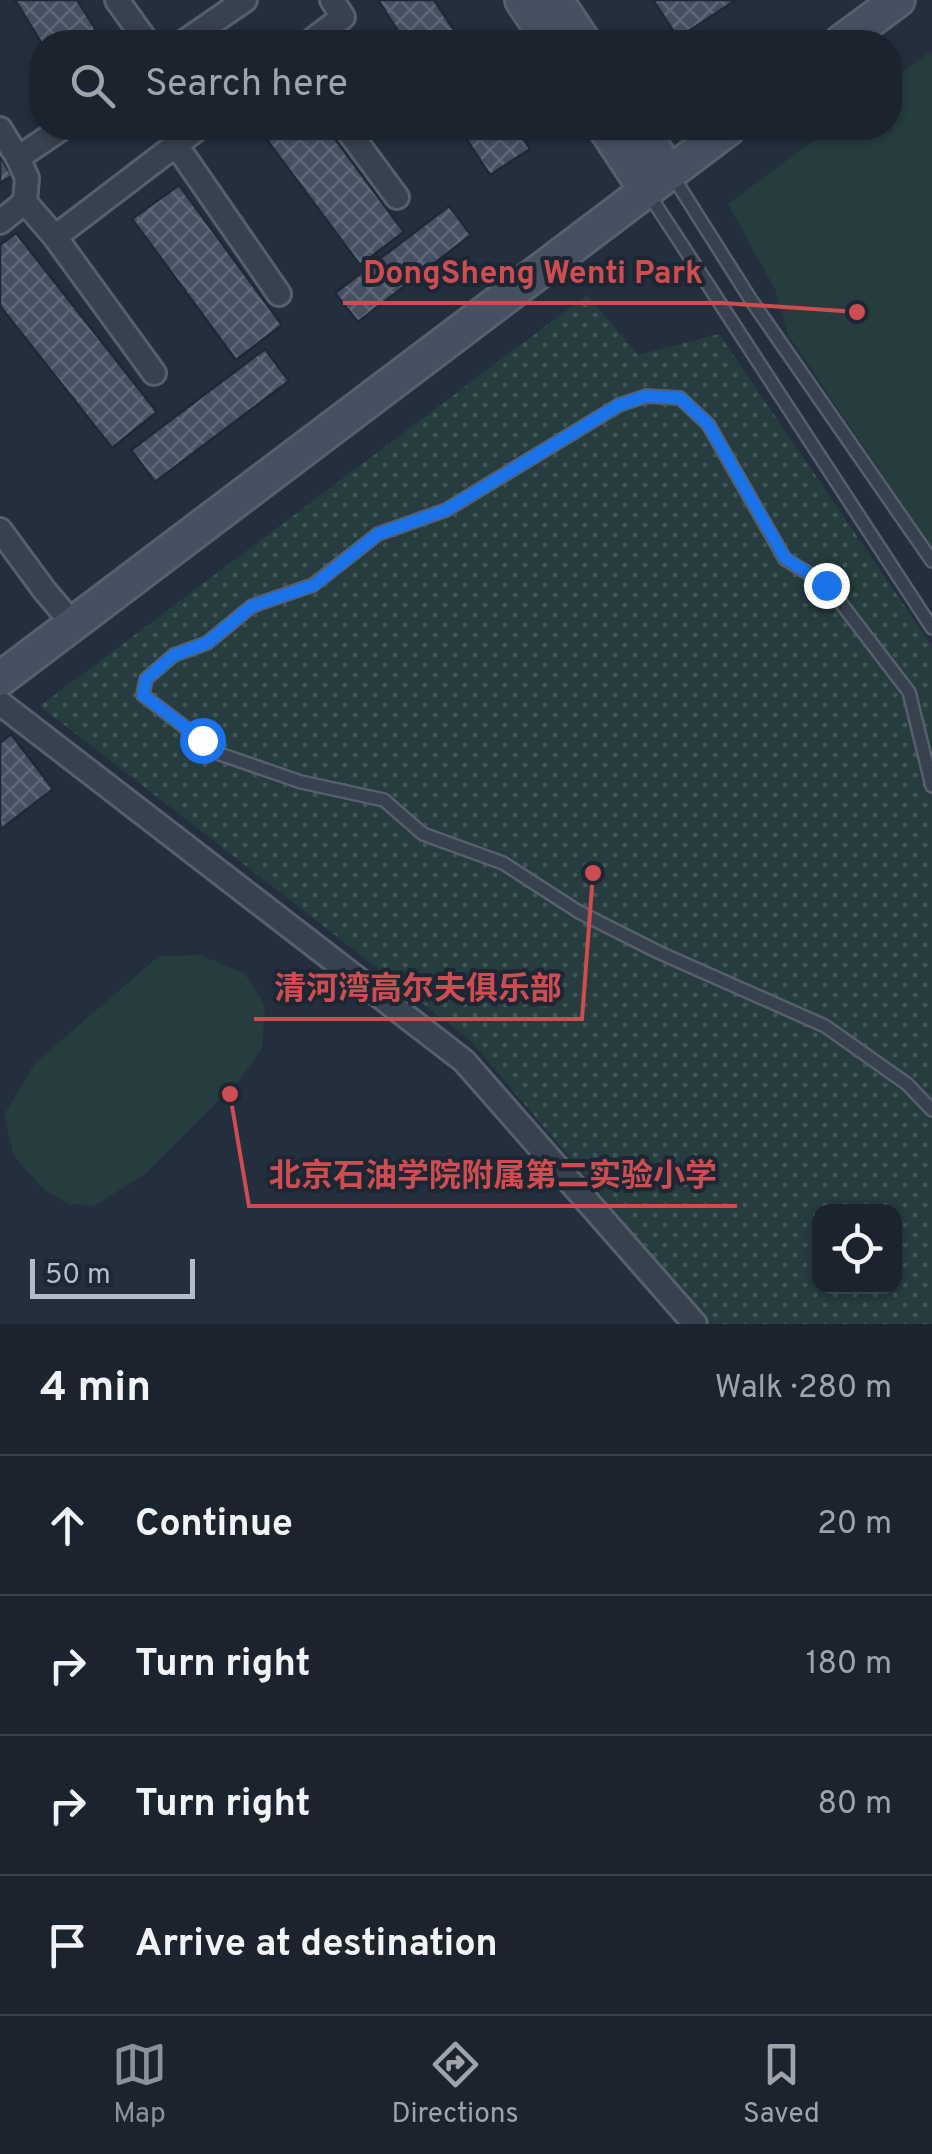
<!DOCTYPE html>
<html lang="en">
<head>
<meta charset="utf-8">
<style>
	body { margin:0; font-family:Overpass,"Noto Sans SC",sans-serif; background:#242b36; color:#f1f3f6 }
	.controls { position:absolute; right:30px; bottom:30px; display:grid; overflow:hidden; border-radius:20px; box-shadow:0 2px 8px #0004 }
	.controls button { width:90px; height:90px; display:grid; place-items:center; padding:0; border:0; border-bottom:2px solid #39404a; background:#1b232e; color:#f1f3f6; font:50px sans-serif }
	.scale { position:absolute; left:30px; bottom:25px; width:165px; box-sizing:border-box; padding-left:10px; border:5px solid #b4bcc9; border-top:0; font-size:28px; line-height:35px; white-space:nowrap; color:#b4bcc9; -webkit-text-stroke:8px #1d2633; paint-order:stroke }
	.stop { position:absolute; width:30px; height:30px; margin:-22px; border:8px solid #1a73e8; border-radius:50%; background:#fff }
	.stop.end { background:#1a73e8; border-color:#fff; box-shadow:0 2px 10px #0008 }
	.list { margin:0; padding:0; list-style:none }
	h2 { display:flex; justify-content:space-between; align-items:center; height:130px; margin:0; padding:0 40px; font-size:42px }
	h2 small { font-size:32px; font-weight:400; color:#a0a4aa }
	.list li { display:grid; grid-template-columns:65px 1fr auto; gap:30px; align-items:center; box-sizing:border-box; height:140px; padding:0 40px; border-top:2px solid #39404a }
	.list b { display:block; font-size:38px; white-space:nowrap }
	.list em { font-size:32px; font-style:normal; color:#a0a4aa }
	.icon { flex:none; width:55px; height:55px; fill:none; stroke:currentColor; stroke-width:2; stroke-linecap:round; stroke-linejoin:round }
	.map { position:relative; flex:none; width:932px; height:1324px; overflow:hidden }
	.search { position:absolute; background:#1b232e; box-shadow:0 2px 8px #0004; left:30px; right:30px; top:30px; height:110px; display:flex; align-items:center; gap:25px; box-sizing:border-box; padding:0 35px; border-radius:40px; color:#a0a4aa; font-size:38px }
	.sheet { height:690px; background:#1b232e }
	nav { display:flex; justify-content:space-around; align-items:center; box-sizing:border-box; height:140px; border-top:2px solid #39404a; background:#1b232e; font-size:28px; color:#a0a4aa }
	nav a { display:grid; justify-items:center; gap:5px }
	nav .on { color:#8c9099 }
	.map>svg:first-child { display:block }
	.grass { fill:url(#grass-dots); fill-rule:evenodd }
	.park { fill:#263c3f }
	.building { fill:url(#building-cross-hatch); stroke:#1f2835; stroke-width:2.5 }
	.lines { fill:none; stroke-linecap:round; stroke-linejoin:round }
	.lane-casing { stroke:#565f6c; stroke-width:16 }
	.street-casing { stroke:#565f6c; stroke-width:28 }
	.secondary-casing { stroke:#565f6c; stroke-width:38 }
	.lane { stroke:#38414e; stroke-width:11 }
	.street { stroke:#38414e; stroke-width:22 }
	.secondary { stroke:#465061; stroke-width:32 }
	.route { stroke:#1a73e8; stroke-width:12 }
	.leader { fill:none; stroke:#ce4d50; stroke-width:4 }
	.callout-dot { fill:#ce4d50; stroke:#1d2633; stroke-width:4 }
	.callout-label { font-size:32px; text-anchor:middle; font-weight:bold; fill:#ce4d50; stroke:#1d2633; stroke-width:8; stroke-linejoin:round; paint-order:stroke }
</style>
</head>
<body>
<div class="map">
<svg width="932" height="1324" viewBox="0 0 932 1324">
	<defs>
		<pattern id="grass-dots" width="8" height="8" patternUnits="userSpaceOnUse" patternTransform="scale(2.5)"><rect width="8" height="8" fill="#263c3f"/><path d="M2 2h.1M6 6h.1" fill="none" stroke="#435659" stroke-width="1.8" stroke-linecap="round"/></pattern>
		<pattern id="building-cross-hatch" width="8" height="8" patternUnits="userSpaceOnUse" patternTransform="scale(2.5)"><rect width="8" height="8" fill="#455162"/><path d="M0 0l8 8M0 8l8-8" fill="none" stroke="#5d6877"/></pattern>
	</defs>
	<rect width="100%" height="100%" fill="#242f3e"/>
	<path class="grass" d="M587,295L638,355L719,334L932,646V1324H711L470,1040L40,706ZM820,1212H894V1286H820Z"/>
	<g class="park">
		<path d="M932,50V548L788,335L775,289L728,204L830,128H890V82Z"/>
		<path d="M200,955L244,973L265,1005L262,1048L240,1079L145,1174L94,1206L69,1204L44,1190L14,1156L4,1115L35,1063L159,956Z"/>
	</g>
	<g class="building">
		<path d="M15,0H77L104,42L42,44Z"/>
		<path d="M378,0H434L462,42H405Z"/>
		<path d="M653,0H736L678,38Z"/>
		<path d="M258,128H327L404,232L360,265Z"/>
		<path d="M459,128H516L530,149L490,175Z"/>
		<path d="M0,157L12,176L0,183Z"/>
		<path d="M179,185L282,325L236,360L132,219Z"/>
		<path d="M449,206L471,235L358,322L335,293Z"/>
		<path d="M16,233L157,412L112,448L0,306V245Z"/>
		<path d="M265,349L289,381L155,482L131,450Z"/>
		<path d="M11,734L53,789L0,830V743Z"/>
	</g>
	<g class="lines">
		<defs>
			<g id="lane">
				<path d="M672,175L751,300L932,561"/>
				<path d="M648,193L932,628"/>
				<path d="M932,786L909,692L827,585L785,559L708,424L680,398L646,396L619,405L446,510L378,534L313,585L252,606L207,643L174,655L146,679L143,695L220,754L301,782L384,800L423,834L503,863L579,912L658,952L825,1026L907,1084L932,1110"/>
			</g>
			<g id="street">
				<path d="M117,0L147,42"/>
				<path d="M184,42L245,0"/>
				<path d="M310,42L343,17L332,0"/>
				<path d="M62,128L18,158L27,178L25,202L55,237L198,128"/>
				<path d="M346,128L397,197"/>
				<path d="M0,129L18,158"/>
				<path d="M176,145L279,294"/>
				<path d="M0,222L25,202"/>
				<path d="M55,237L154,373"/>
				<path d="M0,530L45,591L73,624"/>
				<path d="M0,703L464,1061L695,1324"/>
			</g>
			<g id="secondary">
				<path d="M522,0L549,42"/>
				<path d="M556,0L584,42"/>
				<path d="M841,42L898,0"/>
				<path d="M605,128L646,190"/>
				<path d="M640,128L670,173"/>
				<path d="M0,679L729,128"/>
			</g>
		</defs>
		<use href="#lane" class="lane-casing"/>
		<use href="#street" class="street-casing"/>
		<use href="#secondary" class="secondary-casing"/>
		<use href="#lane" class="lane"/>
		<use href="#street" class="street"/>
		<use href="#secondary" class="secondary"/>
	</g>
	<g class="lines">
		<path class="route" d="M202,740L143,695L146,679L174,655L207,643L252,606L314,585L378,534L446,510L619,405L646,396L680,398L708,424L785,558L826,585"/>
	</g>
	<path class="leader" d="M857 312L723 303H343M593 873L582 1019H254M230 1094L249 1206H737"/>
	<g class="callout-dot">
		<circle cx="857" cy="312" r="10"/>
		<circle cx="593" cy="873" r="10"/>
		<circle cx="230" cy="1094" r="10"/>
	</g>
	<g class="callout-label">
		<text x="533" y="283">DongSheng Wenti Park</text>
		<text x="418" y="999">清河湾高尔夫俱乐部</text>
		<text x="493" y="1186">北京石油学院附属第二实验小学</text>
	</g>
</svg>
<div class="controls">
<button><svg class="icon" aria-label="locate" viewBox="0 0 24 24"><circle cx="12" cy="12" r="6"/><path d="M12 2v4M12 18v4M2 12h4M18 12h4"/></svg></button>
</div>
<div class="scale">50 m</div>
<div class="stop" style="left:202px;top:740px"></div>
<div class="stop end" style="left:826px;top:585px"></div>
<div class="search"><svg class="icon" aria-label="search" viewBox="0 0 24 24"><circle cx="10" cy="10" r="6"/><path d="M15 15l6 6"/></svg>Search here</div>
</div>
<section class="sheet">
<h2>4 min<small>Walk · 280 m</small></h2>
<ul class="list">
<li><svg class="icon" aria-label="ahead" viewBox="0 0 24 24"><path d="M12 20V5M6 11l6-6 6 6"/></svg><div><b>Continue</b></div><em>20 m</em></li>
<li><svg class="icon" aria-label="right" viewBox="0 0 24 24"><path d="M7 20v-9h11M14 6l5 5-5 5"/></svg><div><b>Turn right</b></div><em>180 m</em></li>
<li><svg class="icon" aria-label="right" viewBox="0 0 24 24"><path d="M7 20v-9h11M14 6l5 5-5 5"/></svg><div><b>Turn right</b></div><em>80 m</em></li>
<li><svg class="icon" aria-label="arrive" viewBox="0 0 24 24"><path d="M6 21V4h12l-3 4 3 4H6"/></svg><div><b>Arrive at destination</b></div></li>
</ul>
</section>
<nav>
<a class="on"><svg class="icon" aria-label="map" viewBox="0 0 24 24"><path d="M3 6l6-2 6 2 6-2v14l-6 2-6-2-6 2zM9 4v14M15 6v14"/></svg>Map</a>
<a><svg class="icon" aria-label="directions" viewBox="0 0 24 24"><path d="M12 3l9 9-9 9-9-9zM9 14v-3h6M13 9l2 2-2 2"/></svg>Directions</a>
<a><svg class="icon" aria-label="saved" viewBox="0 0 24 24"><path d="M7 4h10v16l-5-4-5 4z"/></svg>Saved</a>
</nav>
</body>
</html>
